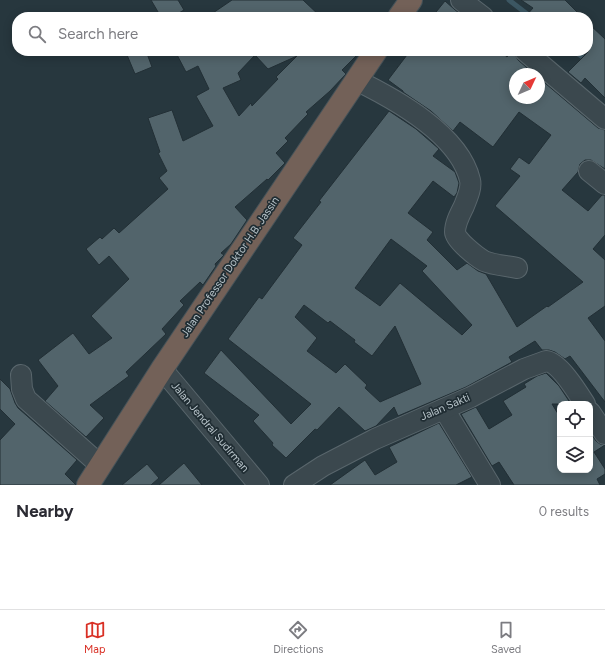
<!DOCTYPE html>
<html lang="en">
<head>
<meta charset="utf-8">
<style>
	body { margin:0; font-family:Figtree,sans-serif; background:#f7f7f7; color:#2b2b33 }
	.controls { position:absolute; right:12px; bottom:12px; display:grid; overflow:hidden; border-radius:8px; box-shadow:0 2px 10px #0003 }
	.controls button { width:36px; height:36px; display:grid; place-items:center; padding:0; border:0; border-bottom:1px solid #e1e1e2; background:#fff; color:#2b2b33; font:20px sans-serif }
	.compass { position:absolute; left:509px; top:68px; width:36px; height:36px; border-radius:50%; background:#fff; box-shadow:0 2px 10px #0003; rotate:46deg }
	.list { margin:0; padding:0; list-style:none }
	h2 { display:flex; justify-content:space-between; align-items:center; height:52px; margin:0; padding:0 16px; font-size:17px }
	h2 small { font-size:13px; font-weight:400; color:#7c7c81 }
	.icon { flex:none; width:22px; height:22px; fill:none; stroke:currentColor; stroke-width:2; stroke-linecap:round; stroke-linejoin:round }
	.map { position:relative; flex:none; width:605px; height:485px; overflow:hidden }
	.search { position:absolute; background:#fff; box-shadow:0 2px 10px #0003; left:12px; right:12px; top:12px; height:44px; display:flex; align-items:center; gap:10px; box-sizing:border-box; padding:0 14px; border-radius:16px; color:#7c7c81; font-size:15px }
	.sheet { height:124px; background:#fff }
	nav { display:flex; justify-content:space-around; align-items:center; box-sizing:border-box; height:56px; border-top:1px solid #e1e1e2; background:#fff; font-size:11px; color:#7c7c81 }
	nav a { display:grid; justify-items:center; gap:2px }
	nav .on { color:#d93025 }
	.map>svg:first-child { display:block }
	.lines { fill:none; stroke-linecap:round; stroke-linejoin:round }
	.stream { stroke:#3c5763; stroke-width:5 }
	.building { fill:#52646b; stroke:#222f35; fill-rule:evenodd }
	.minor-casing { stroke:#59666c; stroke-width:22 }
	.highway-casing { stroke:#465359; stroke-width:24 }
	.minor { stroke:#3b484e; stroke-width:20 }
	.highway { stroke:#736158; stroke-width:22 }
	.labels { text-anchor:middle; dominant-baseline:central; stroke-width:3.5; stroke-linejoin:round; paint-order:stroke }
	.street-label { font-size:11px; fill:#b7c3c9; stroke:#202d33 }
</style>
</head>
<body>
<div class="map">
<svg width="605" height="485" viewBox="0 0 605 485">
	<rect width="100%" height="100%" fill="#27373e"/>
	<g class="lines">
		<g class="stream">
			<path d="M509,0L531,17"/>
			<path d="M574,51L588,61"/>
		</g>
	</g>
	<g class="building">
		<path d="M151,0H178L184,10L172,17H161Z"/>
		<path d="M232,0H303L321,17H207Z"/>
		<path d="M521,0H565L582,17H525L533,8Z"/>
		<path d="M445,1L454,9L464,17H432Z"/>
		<path d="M588,23L605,39V98L585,78L581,83L568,72L588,52Z"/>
		<path d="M128,51H146L152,67L135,74L127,55L129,54Z"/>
		<path d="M175,51H361L342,70L346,74L330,91L306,112L308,114L285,138L288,141L276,153L285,163L268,180L267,179L235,207L247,220L231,244L221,253L224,255L215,264L216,266L203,285L200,282L180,301L184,305L162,329L166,334L126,372L129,376L90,405L104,418L86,437L45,401L58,386L38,360L73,333L89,354L112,338L91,316L129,279L109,256L99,265L86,249L100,237L102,239L114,228L119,233L168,189L159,178L167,171L158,153L160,152L148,118L172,110L183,141L213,126L196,96L209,89L198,66L186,72ZM255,55L268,69L297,56L276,77L278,79L252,106L251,103L239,116L223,88L241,80L238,73Z"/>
		<path d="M410,51H500L507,57L513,51L518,60L534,74H515V98H539V78L598,128L605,130V169L591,160H585L580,164L578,172L562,190L588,211L602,195H605V235L593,249L605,260V306L588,318L605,341V402L570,356L565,359L555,352L549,350H542L535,341L509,357L512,362L466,387L398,416L394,407L376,426L365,431L339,407L317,430L315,429L286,458L272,445L273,443L253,421L259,415L204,373L221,350L291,424L311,404L228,339L259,297L262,299L302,245L293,238L321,202L319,201L389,111L416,129L431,142L439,149L433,156L455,172L459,183L457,193L454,197L433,181L408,213L433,232L427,240L457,270L467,263L478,271L486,274L517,327L547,306L548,307L583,282L495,206L520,176L510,169L519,157L529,164L551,135L519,112L493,147L460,122L453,131L431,111L403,92V91L388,80ZM391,239L427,266L422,271L472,325L462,335L400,283L380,306L355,288ZM304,305L328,323L330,321L355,340L354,342L372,356L395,326L421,384L380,402L365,388L367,385L345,364L336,373L307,351L317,338L295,317Z"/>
		<path d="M546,373L559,386L571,404H552L560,417V470H590V432L596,441L600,444L605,445L594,452L605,469V474L597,479L600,485H514L499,462L492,466L461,414L476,407L489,429L512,415L503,401L526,387L524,384L537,376Z"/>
		<path d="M0,379L10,389L15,403L18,408L77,460L65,474L76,485H0V440L15,424L0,409Z"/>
		<path d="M439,423L472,477L456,485H330L365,460L375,475L397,462L389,447Z"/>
		<path d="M184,463L202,485H159Z"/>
		<path d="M147,464L159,478L151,485H122Z"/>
	</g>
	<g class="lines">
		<defs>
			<g id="minor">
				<path d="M461,0L483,17"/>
				<path d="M525,51L605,119"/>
				<path d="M356,80C395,99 459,134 470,180C472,188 467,198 464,206C460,214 455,223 455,232C455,240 477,257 484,261C493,265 508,266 517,268"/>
				<path d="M589,171L605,184"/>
				<path d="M162,369L259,485"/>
				<path d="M21,375L22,389L26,399L100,465"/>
				<path d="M444,409L490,485"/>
				<path d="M590,412L605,434"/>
				<path d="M294,485L323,466L375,439L471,397L524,369L546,361C559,362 578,393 585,404"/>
			</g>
			<g id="highway">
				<path d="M399,17L411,0"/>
				<path d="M88,485L162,369L376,51"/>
			</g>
		</defs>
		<use href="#minor" class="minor-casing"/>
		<use href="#highway" class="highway-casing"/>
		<use href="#minor" class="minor"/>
		<use href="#highway" class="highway"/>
	</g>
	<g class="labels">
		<g class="street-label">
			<text transform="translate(230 267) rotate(-56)">Jalan Professor Doktor H.B. Jassin</text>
			<text transform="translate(445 407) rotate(-23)">Jalan Sakti</text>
			<text transform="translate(210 427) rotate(50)">Jalan Jendral Sudirman</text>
		</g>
	</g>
</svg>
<div class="controls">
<button><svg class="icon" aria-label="locate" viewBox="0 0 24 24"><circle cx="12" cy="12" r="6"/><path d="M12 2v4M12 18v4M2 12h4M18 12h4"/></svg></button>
<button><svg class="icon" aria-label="layers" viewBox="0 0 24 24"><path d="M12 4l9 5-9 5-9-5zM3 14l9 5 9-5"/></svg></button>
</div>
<svg class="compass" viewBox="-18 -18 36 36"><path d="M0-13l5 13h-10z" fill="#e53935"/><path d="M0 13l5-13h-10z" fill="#7c7c81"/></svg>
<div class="search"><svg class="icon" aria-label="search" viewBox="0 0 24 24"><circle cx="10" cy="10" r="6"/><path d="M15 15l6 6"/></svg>Search here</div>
</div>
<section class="sheet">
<h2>Nearby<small>0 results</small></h2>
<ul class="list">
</ul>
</section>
<nav>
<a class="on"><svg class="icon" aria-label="map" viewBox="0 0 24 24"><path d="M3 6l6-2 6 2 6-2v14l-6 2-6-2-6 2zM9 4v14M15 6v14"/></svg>Map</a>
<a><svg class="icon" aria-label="directions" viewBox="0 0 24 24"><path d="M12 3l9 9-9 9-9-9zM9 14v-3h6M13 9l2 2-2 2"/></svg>Directions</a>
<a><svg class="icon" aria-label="saved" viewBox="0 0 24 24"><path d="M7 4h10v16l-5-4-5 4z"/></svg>Saved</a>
</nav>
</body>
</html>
